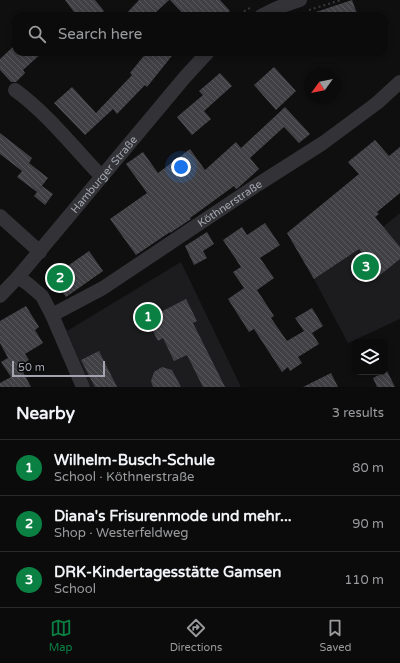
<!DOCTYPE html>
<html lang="en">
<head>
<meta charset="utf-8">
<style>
	body { margin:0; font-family:"Varela Round",sans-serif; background:#19191a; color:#f1f3f6 }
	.controls { position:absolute; right:12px; bottom:12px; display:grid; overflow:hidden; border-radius:8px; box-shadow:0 2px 6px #0003 }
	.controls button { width:36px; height:36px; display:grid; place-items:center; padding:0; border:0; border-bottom:1px solid #2b2b2d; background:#0b0b0c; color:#f1f3f6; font:20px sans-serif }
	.compass { position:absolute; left:304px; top:68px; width:36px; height:36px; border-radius:50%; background:#0b0b0c; box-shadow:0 2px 6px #0003; rotate:237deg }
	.scale { position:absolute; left:12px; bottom:10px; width:93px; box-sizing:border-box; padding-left:4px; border:2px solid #a2a5af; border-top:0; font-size:11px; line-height:14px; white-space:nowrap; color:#a2a5af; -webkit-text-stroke:3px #0a0a0b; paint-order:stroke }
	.you { position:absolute; left:181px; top:167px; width:14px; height:14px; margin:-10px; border:3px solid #fff; border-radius:50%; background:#1a73e8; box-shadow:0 0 0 6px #1a73e833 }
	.badge { display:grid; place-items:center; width:26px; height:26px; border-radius:50%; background:#0b8043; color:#fff; font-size:13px; font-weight:700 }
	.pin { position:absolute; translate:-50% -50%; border:2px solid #fff; box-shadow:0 1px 4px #0006 }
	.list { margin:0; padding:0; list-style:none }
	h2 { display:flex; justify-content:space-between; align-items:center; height:52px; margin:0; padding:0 16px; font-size:17px }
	h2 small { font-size:13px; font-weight:400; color:#9a9b9d }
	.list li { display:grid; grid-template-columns:26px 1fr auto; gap:12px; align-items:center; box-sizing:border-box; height:56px; padding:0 16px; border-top:1px solid #2b2b2d }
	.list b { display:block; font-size:15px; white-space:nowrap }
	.list p { margin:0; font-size:13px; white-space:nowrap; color:#9a9b9d }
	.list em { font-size:13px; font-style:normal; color:#9a9b9d }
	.icon { flex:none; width:22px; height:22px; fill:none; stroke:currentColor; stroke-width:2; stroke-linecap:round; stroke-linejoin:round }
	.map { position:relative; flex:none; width:400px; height:387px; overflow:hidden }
	.search { position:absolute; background:#0b0b0c; box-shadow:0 2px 6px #0003; left:12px; right:12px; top:12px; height:44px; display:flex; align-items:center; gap:10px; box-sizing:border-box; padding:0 14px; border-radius:12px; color:#9a9b9d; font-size:15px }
	.sheet { height:220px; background:#0b0b0c }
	nav { display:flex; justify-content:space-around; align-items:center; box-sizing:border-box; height:56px; border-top:1px solid #2b2b2d; background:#0b0b0c; font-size:11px; color:#9a9b9d }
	nav a { display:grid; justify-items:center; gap:2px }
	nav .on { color:#0b8043 }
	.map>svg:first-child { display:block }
	.built { fill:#1c1b1d }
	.building { fill:url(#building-back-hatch) }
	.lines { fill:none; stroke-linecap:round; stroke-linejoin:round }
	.path { stroke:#37383c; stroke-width:2; stroke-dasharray:2 3; stroke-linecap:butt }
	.minor { stroke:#333337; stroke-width:14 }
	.labels { text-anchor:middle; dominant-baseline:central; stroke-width:3; stroke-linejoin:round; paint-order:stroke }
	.street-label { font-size:11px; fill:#a2a5af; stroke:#0a0a0b }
</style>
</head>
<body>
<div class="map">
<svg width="400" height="387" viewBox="0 0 400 387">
	<defs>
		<pattern id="building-back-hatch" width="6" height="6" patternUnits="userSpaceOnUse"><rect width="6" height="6" fill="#414145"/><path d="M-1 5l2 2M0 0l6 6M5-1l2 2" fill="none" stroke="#59595d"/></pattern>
	</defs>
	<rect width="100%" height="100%" fill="#0f0f10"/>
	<g class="built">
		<path d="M400,213V319L348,343L314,279L349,255Z"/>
		<path d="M181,262L241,387H91L67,331Z"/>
	</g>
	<g class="building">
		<path d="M65,0H95L104,11L98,16H77Z"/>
		<path d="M139,0H169L152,16H124Z"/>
		<path d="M170,0H220L230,11L224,16H185Z"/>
		<path d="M352,0L358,16H310V14Z"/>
		<path d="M16,44V52H43L23,70L25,73L16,82H11L0,70V59Z"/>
		<path d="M147,52H175L147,87L145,85L117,114L113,109L85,135L54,103L72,87L96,113L132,75L130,73Z"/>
		<path d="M274,67L296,91L276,110L254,85Z"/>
		<path d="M220,73L232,86L204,111L211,119L192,135L177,117L203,95L199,91Z"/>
		<path d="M285,107L310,134L299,143L284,127L250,158L259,169L238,188L236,189L234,186L190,218L191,219L170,233V232L136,255L110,219L147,193L126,164L143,152L158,173L190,149L205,170L236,142L241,148Z"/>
		<path d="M0,133L32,158L29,163L48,178L37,192L42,186L53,194L45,205L34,196L37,192L17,177L22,171L0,154Z"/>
		<path d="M375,140L389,156L400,147V193L377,212L379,214L375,217L400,247V259L375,279L368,270L372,266L359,249L314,279L287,233L359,174L348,162Z"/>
		<path d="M265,223L280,245L260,258L274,278L257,290L274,316L271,318L287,341L304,331L295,318L312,308L323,326L312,333L319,344L298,357L302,363L290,371L288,367L282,372L254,329L249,332L228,299L244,288L233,272L241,267L223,240L242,227L247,235Z"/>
		<path d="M207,232L214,244L203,251L207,258L194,265L185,246Z"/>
		<path d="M89,251L103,271L66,297L52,277Z"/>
		<path d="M186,299L197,321L193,323L225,387H203L187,355L174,361L163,338L158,341L147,319Z"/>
		<path d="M26,306L39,327L35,330L43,343L25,354L29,360L20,366L31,387H0V383L11,377L1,362L8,358L0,343V321Z"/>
		<path d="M99,351L117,387H95L81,360Z"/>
		<path d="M162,367L172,370L181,387H153L151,381L154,372Z"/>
		<path d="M387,371L395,387H377L373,378Z"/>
		<path d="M331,373L338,387H303Z"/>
	</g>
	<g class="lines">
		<g class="path">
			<path d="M309,10L341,0"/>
			<path d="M235,16L250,8"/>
		</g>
		<g class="minor">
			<path d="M261,16L277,8L300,0"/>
			<path d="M15,90C48,114 74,148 102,177"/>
			<path d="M0,216L40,252"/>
			<path d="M18,277L28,284L42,296L52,315L83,387"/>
			<path id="s1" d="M0,296L18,277L185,77L208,52"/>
			<path id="s2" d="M52,315L103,288L257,185L323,143L377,103L400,82"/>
		</g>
	</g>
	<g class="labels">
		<g class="street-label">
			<text stroke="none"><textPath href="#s1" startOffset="160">Hamburger Straße</textPath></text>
			<text stroke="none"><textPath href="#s2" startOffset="210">Köthnerstraße</textPath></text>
		</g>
	</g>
</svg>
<div class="controls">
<button><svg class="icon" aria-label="layers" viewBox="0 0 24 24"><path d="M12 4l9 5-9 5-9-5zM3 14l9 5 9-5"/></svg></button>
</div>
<svg class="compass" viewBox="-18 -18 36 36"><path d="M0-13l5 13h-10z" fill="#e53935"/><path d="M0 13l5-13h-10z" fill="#9a9b9d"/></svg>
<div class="scale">50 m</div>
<div class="you"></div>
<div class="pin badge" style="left:148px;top:317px">1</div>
<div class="pin badge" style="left:60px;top:278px">2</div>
<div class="pin badge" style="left:366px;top:267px">3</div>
<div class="search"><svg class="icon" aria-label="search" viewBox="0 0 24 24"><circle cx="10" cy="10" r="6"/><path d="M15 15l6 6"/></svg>Search here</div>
</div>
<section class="sheet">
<h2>Nearby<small>3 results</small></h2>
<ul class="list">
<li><span class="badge">1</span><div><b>Wilhelm-Busch-Schule</b><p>School · Köthnerstraße</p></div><em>80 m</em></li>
<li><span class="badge">2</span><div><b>Diana's Frisurenmode und mehr...</b><p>Shop · Westerfeldweg</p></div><em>90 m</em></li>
<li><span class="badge">3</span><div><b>DRK-Kindertagesstätte Gamsen</b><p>School</p></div><em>110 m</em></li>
</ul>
</section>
<nav>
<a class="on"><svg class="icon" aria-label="map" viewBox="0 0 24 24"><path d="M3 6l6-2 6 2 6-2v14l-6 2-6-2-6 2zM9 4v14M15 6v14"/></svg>Map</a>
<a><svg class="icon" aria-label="directions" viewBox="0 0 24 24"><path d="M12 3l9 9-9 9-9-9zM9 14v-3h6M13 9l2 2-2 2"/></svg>Directions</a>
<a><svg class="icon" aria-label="saved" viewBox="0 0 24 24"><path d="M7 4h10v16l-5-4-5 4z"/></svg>Saved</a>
</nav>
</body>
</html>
